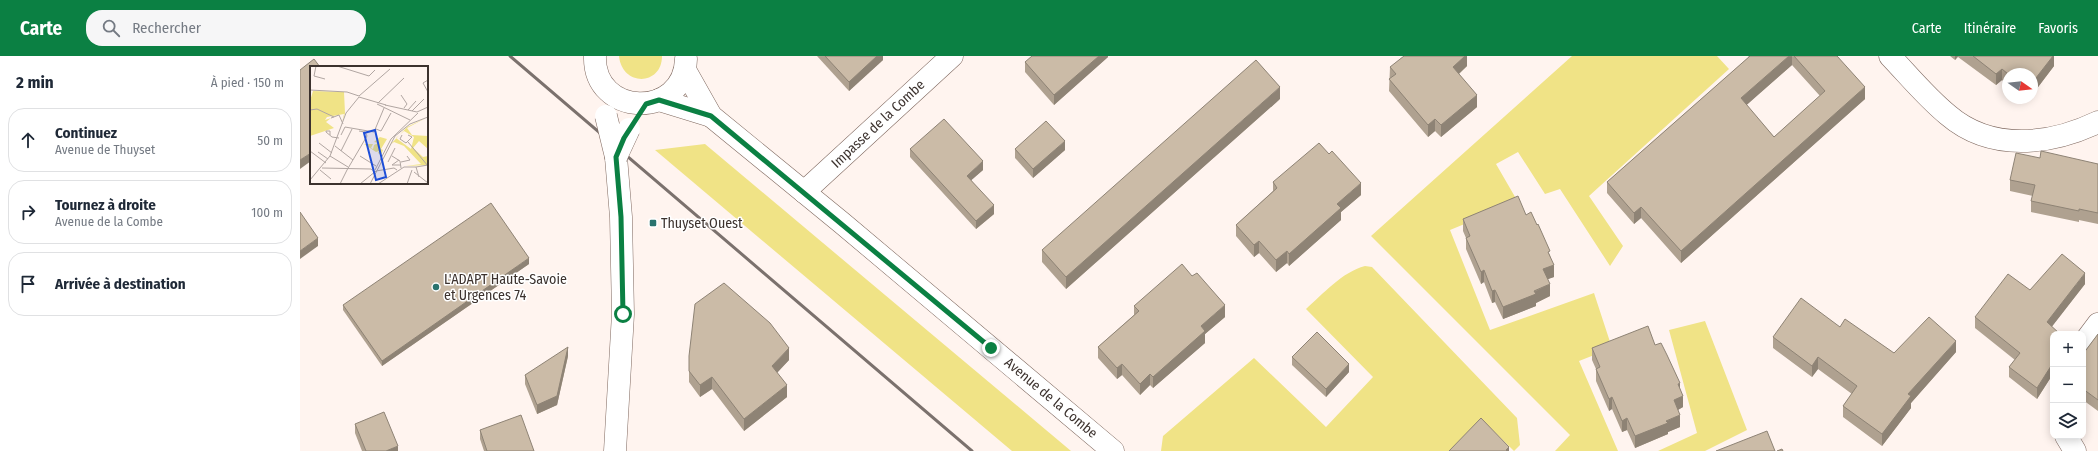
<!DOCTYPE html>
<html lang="fr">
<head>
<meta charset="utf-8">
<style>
	body { margin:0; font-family:"Fira Sans Condensed",sans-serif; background:#f6f6f7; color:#1f2937 }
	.controls { position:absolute; right:12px; bottom:12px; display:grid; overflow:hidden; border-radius:8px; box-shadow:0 2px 10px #0003 }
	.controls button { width:36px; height:36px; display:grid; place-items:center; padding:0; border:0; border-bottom:1px solid #e0e1e3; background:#fff; color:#1f2937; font:20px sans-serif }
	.compass { position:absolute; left:1702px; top:12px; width:36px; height:36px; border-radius:50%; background:#fff; box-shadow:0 2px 10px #0003; rotate:104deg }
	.stop { position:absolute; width:12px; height:12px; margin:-9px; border:3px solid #0b8043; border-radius:50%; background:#fff }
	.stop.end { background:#0b8043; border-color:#fff; box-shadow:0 1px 4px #0008 }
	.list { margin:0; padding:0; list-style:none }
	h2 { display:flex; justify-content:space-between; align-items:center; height:52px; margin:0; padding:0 16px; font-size:17px }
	h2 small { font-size:13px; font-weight:400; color:#747a83 }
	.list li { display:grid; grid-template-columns:26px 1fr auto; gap:12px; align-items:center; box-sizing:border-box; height:64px; margin:0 8px 8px; padding:0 8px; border:1px solid #e0e1e3; border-radius:16px }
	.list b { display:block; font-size:15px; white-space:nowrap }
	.list p { margin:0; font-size:13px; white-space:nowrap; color:#747a83 }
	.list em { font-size:13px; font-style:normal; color:#747a83 }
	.icon { flex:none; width:22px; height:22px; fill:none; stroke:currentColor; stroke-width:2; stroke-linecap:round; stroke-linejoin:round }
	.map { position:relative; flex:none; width:1798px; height:395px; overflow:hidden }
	header { display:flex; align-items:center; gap:24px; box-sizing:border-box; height:56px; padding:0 20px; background:#0b8043; color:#fff }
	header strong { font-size:19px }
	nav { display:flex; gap:22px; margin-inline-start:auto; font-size:14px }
	.search { width:280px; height:36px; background:#f6f6f7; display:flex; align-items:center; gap:10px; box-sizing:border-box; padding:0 14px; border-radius:16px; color:#747a83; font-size:15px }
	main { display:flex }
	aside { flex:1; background:#fff }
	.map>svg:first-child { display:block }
	.green { fill:#f0e386 }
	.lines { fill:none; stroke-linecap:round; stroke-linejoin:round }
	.minor-casing { stroke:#7f685f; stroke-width:23 }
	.minor { stroke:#fff; stroke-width:22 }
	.rail { stroke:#7b716d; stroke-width:3 }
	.minor-bridge-casing { stroke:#7f685f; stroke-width:23; stroke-linecap:butt }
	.minor-bridge { stroke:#fff; stroke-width:22 }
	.wall { fill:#afa190; fill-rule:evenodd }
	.shaded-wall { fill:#8e8375 }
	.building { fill:#cbbba7; stroke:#8e8375 }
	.route { stroke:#0b8043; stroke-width:5 }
	.poi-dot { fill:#2a736e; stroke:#fff; stroke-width:1.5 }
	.labels { text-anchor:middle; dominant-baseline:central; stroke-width:3; stroke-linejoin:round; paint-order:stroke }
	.street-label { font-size:14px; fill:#3c322e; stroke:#fff }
	.poi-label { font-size:14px; fill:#3c322e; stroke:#fff; text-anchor:start }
	.inset-road { fill:none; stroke:#b1a6a2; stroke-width:1 }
	.view { fill:#1d4ed8; fill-opacity:0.15; stroke:#1d4ed8; stroke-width:2 }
	.inset-edge { fill:none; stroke:#3c322e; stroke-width:2 }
</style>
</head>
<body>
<header>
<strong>Carte</strong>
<div class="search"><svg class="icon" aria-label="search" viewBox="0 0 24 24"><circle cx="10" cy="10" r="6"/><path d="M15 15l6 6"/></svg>Rechercher</div>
<nav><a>Carte</a><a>Itinéraire</a><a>Favoris</a></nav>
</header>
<main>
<aside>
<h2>2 min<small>À pied · 150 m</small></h2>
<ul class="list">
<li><svg class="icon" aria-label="ahead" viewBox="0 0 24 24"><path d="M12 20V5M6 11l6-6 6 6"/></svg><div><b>Continuez</b><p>Avenue de Thuyset</p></div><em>50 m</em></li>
<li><svg class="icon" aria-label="right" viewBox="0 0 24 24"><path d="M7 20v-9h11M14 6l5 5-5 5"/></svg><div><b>Tournez à droite</b><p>Avenue de la Combe</p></div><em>100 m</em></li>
<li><svg class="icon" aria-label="arrive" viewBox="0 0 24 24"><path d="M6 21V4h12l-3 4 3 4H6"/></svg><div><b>Arrivée à destination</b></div></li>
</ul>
</aside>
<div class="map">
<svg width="1798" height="395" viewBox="0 0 1798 395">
	<rect width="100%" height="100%" fill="#fff4ef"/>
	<g class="green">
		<path d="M319,0H362C362,30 322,31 319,0Z"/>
		<path d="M1272,0H1417L1429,13L1289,140L1323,190L1310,210L1260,133L1245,138L1218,96L1196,108L1218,146L1150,174L1190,274L1294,237L1312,292L1279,305L1318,395H1255L1270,379L1071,180Z"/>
		<path d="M405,88L771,395H712L355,94Z"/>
		<path d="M1065,210L1072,211L1217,362L1220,389L1214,395L1181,363L1149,395H861L863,380L954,302L1026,371L1073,321L1006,253C1023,238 1042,216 1065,210Z"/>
		<path d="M1405,265L1447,374L1405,395H1358L1397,377L1369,274Z"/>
	</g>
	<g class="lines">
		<defs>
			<g id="minor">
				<path d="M295,0C293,61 384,64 386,3"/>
				<path d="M1590,0C1609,20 1627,42 1648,59C1691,96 1750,89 1798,66"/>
				<path d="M385,14L411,60L542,167L813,395"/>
				<path d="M359,44L411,60"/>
				<path d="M504,136L652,0"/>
				<path d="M1783,288L1798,268"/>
				<path d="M1766,380L1775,395"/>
				<path d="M315,395L323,258L321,161L316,101"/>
			</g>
		</defs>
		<use href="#minor" class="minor-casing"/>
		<use href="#minor" class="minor"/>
		<path class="rail" d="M210,0L672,395"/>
		<defs>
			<g id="minor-bridge">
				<path d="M306,60L316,101"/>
				<path d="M316,101L329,73"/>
			</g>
		</defs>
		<use href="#minor-bridge" class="minor-bridge-casing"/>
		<use href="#minor-bridge" class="minor-bridge"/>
	</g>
	<g class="wall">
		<path d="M517,0H583V4L549,35Z"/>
		<path d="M808,0V1L754,49L725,16V6Z"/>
		<path d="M1167,0V10L1159,18L1177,51L1141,81L1135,75L1128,81L1089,35L1090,11Z"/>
		<path d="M1448,0H1537L1565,43L1381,207L1341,162L1334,168L1307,137V126L1449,1ZM1492,9L1520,40L1474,81L1446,49Z"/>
		<path d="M1650,0H1754V10L1732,39V18H1708V29L1702,24L1696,29L1658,1L1655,4Z"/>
		<path d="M1722,42H1730L1727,46Z"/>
		<path d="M980,43L766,233L742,206V194Z"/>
		<path d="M610,93L683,114L671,124L694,158L676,173L610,101Z"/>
		<path d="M715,93L765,94L733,122L715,102Z"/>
		<path d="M1740,102L1798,108V168L1779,164V166L1731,156V145L1733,140L1710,135V124Z"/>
		<path d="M973,126L1061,139L1041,156V164L989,210L987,207L976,216L959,197L954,201L936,180V169L973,135Z"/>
		<path d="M1226,159L1250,199L1254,221L1247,223L1250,240L1236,247V250L1203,263L1195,246L1192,247L1184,226L1181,228L1166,193V182L1163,175V163Z"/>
		<path d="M229,208L82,310L43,254V249Z"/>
		<path d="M1785,228L1752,270L1753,278V322L1751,321L1737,343L1709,321V311L1715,304L1675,272V261L1730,234Z"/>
		<path d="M834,250L925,261L905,278V287L853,332L850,329L840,339L822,319L817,323L798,302V291L834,259Z"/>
		<path d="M1540,271L1594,297L1656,296L1611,347V352L1582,390L1543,361V350L1552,338L1518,313L1512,321L1473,292V281Z"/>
		<path d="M1798,278V355L1783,344V298Z"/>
		<path d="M1355,289L1380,333L1383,351L1378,354L1380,371L1368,376V378L1335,392L1327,374L1322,376L1312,353L1309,355L1296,325V313L1292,304V292Z"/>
		<path d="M268,300L257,349L237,358L225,328V319Z"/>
		<path d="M389,300L489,304L477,317L487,341L444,375L412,333L400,341L389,326Z"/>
		<path d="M992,301L1049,316L1026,341L992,309Z"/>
		<path d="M55,368L98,395H62L55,377Z"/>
		<path d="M180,374L234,395H184L180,383Z"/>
	</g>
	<g class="shaded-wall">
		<path d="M577,0H583V4L549,35V26Z"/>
		<path d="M799,0H808V1L754,49V39Z"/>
		<path d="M1165,0H1167V10L1153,23V11Z"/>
		<path d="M1489,0H1492V9L1441,54V42Z"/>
		<path d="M1655,0H1658L1655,4Z"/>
		<path d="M1753,0H1754V10L1732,39V27Z"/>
		<path d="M1702,13V24L1696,29V18Z"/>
		<path d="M980,31V43L766,233V221Z"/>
		<path d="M1565,31V43L1381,207V195Z"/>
		<path d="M1177,39V51L1141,81V69Z"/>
		<path d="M1727,42H1730L1727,46Z"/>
		<path d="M1135,63V75L1128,81V69Z"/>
		<path d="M765,85V94L733,122V113Z"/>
		<path d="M11,97V105L0,113V104Z"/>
		<path d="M683,105V114L667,128V120Z"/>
		<path d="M1061,127V139L1041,156V164L989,210V198L1037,148Z"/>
		<path d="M694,149V158L676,173V165Z"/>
		<path d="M1341,151V162L1334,168V157Z"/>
		<path d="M18,182V190L0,203V195Z"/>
		<path d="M959,185V197L954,201V189Z"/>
		<path d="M987,195V207L976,216V204Z"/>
		<path d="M229,202V208L82,310V305Z"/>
		<path d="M1254,209V221L1243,225V213Z"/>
		<path d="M1184,214V226L1181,228V216Z"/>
		<path d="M1785,217V228L1747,277V266Z"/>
		<path d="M1250,228V240L1236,247V250L1203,263V251Z"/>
		<path d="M1195,234V246L1192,247V235Z"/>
		<path d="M925,249V261L905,278V287L853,332V321L901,270Z"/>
		<path d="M1656,285V296L1611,347V352L1582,390V378L1608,338Z"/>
		<path d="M268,291V300L257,349L237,358V349Z"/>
		<path d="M489,292V304L472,322V310Z"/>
		<path d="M1518,301V313L1512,321V310Z"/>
		<path d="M822,308V319L817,323V312Z"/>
		<path d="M1049,308V316L1026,341V333Z"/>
		<path d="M1751,310V321L1737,343V332Z"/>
		<path d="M850,318V329L840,339V328Z"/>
		<path d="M412,321V333L400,341V329Z"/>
		<path d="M1380,327V338L1378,328Z"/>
		<path d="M487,329V341L444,375V363Z"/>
		<path d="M1383,340V351L1374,356V344Z"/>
		<path d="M1312,341V353L1309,355V343Z"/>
		<path d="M1380,359V371L1368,376V378L1335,392V380Z"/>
		<path d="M1327,362V374L1322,376V365Z"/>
		<path d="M98,390V395H86Z"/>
		<path d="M1209,391V395H1206V394Z"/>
	</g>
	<g class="building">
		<path d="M525,0H577L549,26Z"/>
		<path d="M732,0H799L754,39L725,6Z"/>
		<path d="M1104,0H1165L1153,11L1177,39L1141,69L1135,63L1128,69L1089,23L1096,18L1090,11Z"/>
		<path d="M1450,0H1489L1441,42L1474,81L1525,35L1494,0H1537L1565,31L1381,195L1341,151L1334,157L1307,126Z"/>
		<path d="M1673,0H1753L1732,27V18H1708L1702,13L1696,18Z"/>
		<path d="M14,3L20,11H11V97L0,104V14Z"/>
		<path d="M956,4L980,31L766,221L742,194Z"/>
		<path d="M644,63L683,105L667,120L694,149L676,165L610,93Z"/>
		<path d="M746,65L765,85L733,113L715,93Z"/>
		<path d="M1019,87L1029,98L1032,95L1061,127L1037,148L1041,152L989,198L987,195L976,204L959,185L954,189L936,169L977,132L973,126Z"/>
		<path d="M1741,95L1798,108V157L1779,153V155L1731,145L1735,129L1710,124L1716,97L1740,102Z"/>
		<path d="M1218,140L1226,159L1231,156L1237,169L1238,168L1250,195L1248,196L1254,209L1243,213L1250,228L1234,235L1236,238L1203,251L1195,234L1192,235L1184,214L1181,216L1166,182L1170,180L1163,163Z"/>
		<path d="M191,147L229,202L82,305L43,249Z"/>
		<path d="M0,156L18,182L0,195Z"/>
		<path d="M1762,198L1785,217L1747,266L1760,278H1753V312L1751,310L1737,332L1709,311L1720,297L1675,261L1708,218L1730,234Z"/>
		<path d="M882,208L892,220L897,217L925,249L901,270L905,275L853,321L850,318L840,328L822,308L817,312L798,291L839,255L834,250Z"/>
		<path d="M424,227L470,267L489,292L472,310L487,329L444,363L412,321L400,329L389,315V300L395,248Z"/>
		<path d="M1501,242L1540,271L1545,263L1594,297L1629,261L1656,285L1608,338L1611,340L1582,378L1543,350L1557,330L1518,301L1512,310L1473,281Z"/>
		<path d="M1348,270L1355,289L1361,287L1367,299L1380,327L1378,328L1383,340L1374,344L1380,359L1366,365L1368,367L1335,380L1327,362L1322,365L1312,341L1309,343L1296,313L1300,311L1292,292Z"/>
		<path d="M1017,276L1049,308L1026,333L992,301Z"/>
		<path d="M1798,278V344L1783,333V298Z"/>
		<path d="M268,291L257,340L237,349L225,319Z"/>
		<path d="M84,356L98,390L86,395H66L55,368Z"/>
		<path d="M221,359L234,395H187L180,374Z"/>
		<path d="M1181,362L1209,391L1206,394L1207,395H1149Z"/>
		<path d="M1467,375L1475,395H1416Z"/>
		<path d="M1482,393L1483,395H1477Z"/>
	</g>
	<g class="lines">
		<path class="route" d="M323,258L321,161L316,101L324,82L346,48L359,44L411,60L691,292"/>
	</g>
	<g class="poi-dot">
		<rect x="349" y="163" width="8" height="8" rx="2"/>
		<circle cx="136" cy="231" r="4"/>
	</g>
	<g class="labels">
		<g class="street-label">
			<text transform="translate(578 68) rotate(-43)">Impasse de la Combe</text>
			<text transform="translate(751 342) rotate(40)">Avenue de la Combe</text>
		</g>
		<g class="poi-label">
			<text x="361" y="167">Thuyset Ouest</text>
			<text x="144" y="223">L'ADAPT Haute-Savoie<tspan x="144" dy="16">et Urgences 74</tspan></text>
		</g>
	</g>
	<g transform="translate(10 10)">
		<rect width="118" height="118" fill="#fff4ef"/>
		<path d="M3,25L34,26L35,47L32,57L34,48L17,51L15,54L21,52L16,56L24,62L0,70V35ZM116,52L97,62L102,69L118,70V83L109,75L103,82L113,91L118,90V99L96,100L111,98L94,80L84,76L80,79L97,61ZM94,65L104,71L101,83L86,72ZM70,71L77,73L71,83L73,84L71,89L68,87L69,85L66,86L54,78H63L61,82L63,83L64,79L68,77L64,76Z" fill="#f0e386" fill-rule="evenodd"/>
		<path class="inset-road" d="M6,0L4,10L15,13M27,0L59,10L65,4M118,14L113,17L118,26M0,24L37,26L49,30M91,29L97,38L94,42M49,30L80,3M49,31L76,39M68,37L94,12M67,38L100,54M75,39L107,46L118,41M0,44L7,43L24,51M98,44L106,35M102,45L114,33M21,52L29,49L33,58M66,63L71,65L81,47M20,69V65H16V66L22,71L29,72M31,69L35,61L64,66L74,42M92,69L90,73L96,77L102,71L98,69M98,76L118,100M9,77L22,87M25,80L43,94M0,85L16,97M31,85L42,63M8,86L18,93M20,90L38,101M50,90L66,100M82,90L90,95L91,102M89,94L82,99H91M78,96L85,82M91,96L100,94L97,90M106,101L118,99M12,102L61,103L65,106M10,104L21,113M37,104L57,70L55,66L49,65M65,104L81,73L108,47M104,106L118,117M0,114L20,90L36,47L49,31M30,118L37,104M50,118L66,105L84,102L87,104M60,118L85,70L100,58L118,51M68,118L94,101H106L109,111M97,118L102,104"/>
		<path class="view" d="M65,64L76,111L66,114L54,67Z"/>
		<rect width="118" height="118" class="inset-edge"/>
	</g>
</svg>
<div class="controls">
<button>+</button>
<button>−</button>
<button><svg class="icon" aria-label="layers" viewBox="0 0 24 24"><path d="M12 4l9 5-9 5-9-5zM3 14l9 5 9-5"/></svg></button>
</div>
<svg class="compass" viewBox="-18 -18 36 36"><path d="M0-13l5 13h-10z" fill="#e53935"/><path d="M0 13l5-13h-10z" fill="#747a83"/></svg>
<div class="stop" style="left:323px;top:258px"></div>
<div class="stop end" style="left:691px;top:292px"></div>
</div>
</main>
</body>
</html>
